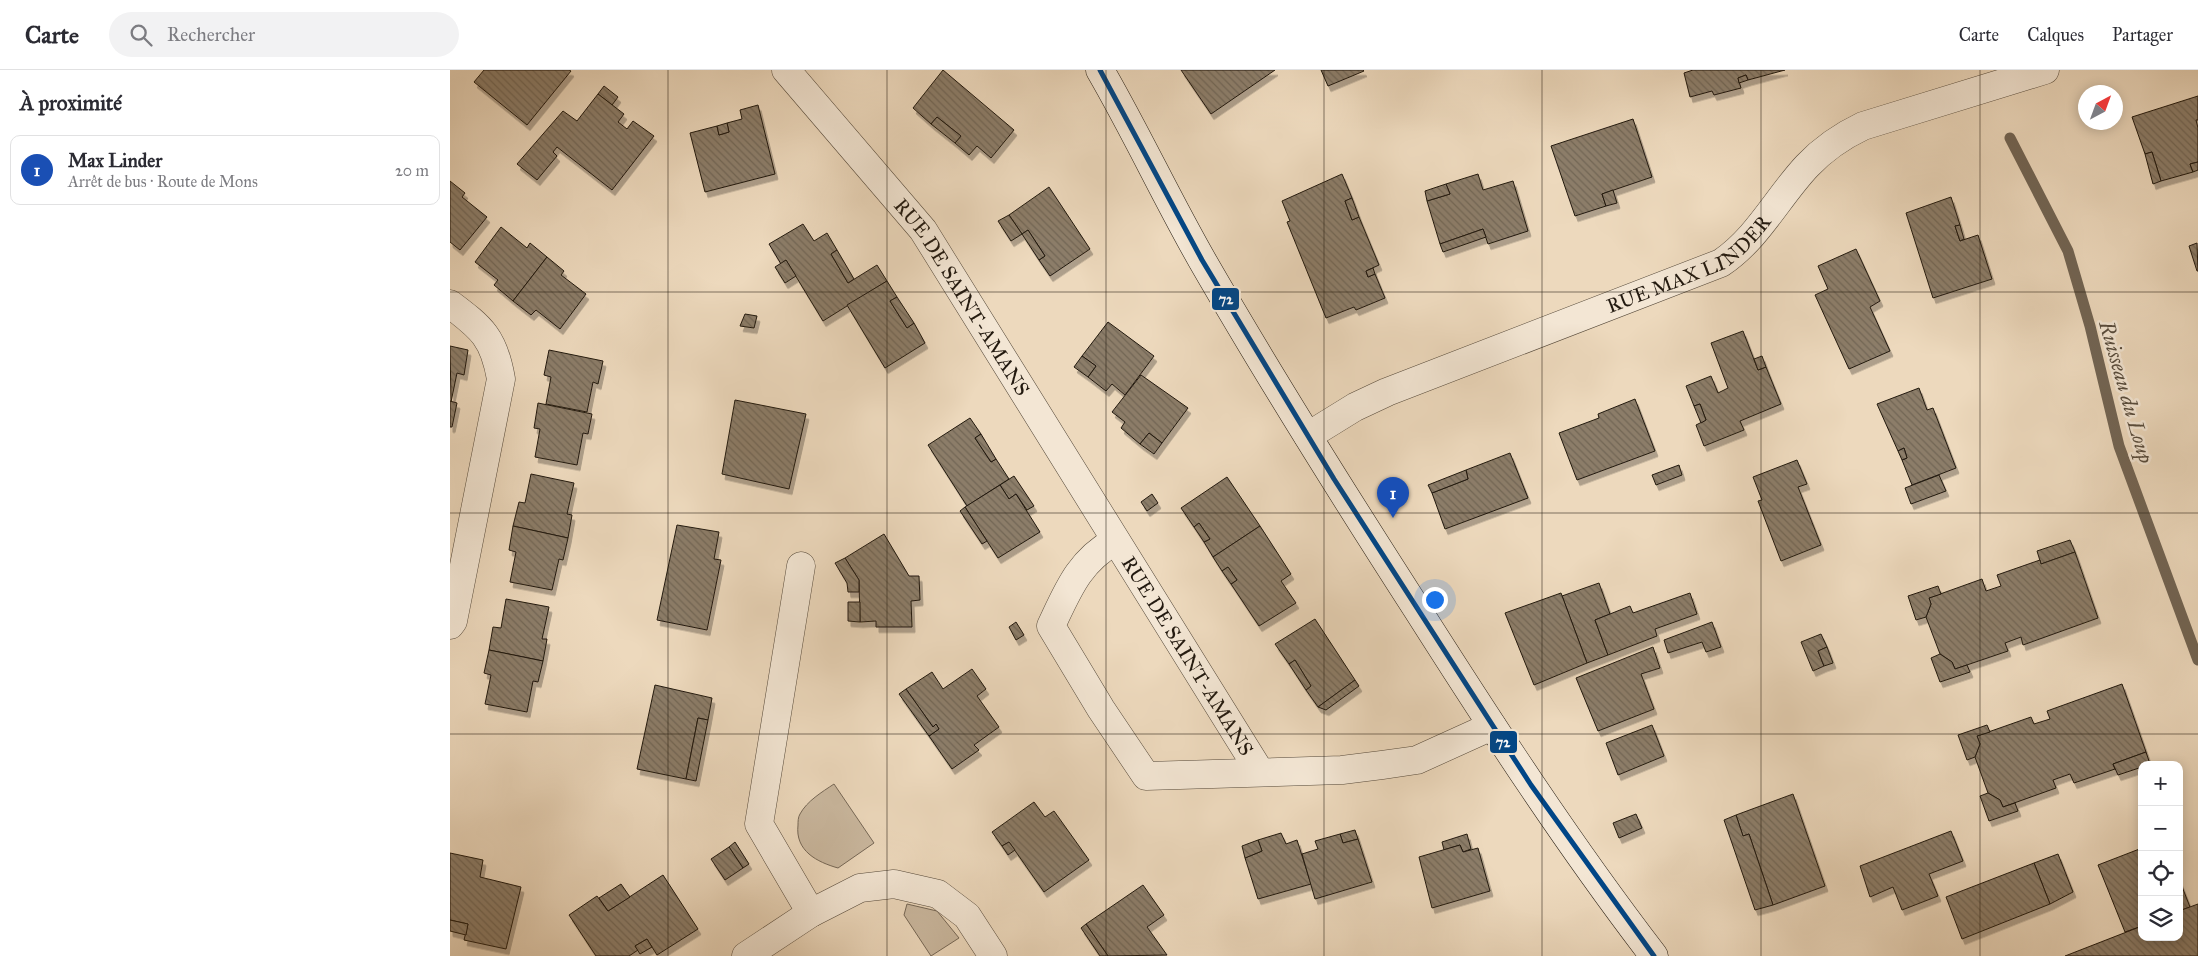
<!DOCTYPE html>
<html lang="fr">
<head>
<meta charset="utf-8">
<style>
	body { margin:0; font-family:"IM FELL Great Primer",serif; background:#f2f2f3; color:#2b2b33 }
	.controls { position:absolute; right:15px; bottom:15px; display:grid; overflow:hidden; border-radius:10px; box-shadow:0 2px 12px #0003 }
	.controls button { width:45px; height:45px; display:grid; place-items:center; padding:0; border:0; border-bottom:1px solid #e1e1e2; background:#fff; color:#2b2b33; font:25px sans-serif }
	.compass { position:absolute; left:1628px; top:15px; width:45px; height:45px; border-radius:50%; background:#fff; box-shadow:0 2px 12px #0003; rotate:41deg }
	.you { position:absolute; left:984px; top:529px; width:18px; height:18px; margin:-12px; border:4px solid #fff; border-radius:50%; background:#1a73e8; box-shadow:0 0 0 8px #1a73e833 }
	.badge { display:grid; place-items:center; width:32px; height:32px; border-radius:50%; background:#0b8043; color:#fff; font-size:16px; font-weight:700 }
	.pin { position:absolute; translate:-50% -41px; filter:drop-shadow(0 1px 2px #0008) }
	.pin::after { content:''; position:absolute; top:26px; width:18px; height:15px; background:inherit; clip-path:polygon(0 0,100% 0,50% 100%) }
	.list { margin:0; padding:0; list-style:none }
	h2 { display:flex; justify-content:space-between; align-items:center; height:65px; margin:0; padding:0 20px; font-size:21px }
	h2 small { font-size:16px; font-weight:400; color:#7c7c81 }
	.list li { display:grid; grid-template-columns:32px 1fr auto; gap:15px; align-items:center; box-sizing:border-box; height:70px; margin:0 10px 10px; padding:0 10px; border:1px solid #e1e1e2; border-radius:10px }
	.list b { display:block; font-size:19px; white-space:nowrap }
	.list p { margin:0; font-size:16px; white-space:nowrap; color:#7c7c81 }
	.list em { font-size:16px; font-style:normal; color:#7c7c81 }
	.icon { flex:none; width:28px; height:28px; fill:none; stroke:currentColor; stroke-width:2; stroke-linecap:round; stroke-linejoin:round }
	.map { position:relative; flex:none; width:1748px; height:886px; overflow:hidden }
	header { display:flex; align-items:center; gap:30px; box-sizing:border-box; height:70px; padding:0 25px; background:#fff; border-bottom:1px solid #e1e1e2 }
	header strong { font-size:24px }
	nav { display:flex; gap:28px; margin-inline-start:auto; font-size:18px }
	.search { width:350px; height:45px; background:#f2f2f3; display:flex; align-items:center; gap:12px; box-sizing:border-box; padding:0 18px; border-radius:28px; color:#7c7c81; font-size:19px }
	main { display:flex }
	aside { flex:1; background:#fff }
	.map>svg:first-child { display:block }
	.grass { fill:#cab89f; stroke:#766857 }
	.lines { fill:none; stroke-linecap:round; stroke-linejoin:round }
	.stream { stroke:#726554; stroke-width:11 }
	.building { fill:url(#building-back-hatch); stroke:#22190f; filter:url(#shadow) }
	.minor-casing { stroke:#55493a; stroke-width:29 }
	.secondary-casing { stroke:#22190f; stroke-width:29 }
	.minor { stroke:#f3e6d4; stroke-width:28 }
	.secondary { stroke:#f3e6d4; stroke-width:28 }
	.bus-1-casing { stroke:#f3e6d4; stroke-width:9 }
	.bus-1 { stroke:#004687; stroke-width:5 }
	.grid { fill:none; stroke:#22190f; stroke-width:1; stroke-opacity:0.55 }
	.labels { text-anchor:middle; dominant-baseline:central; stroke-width:5; stroke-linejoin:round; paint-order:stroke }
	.street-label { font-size:20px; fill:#22190f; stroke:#f3e6d4 }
	.water-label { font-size:21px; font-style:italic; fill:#584c3d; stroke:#f3e6d4 }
	.line-badge { stroke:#f3e6d4; stroke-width:2 }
	.badge-label { font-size:14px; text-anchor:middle; font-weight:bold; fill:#fff }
</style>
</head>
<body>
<header>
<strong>Carte</strong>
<div class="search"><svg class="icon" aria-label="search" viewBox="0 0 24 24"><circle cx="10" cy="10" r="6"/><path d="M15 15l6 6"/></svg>Rechercher</div>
<nav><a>Carte</a><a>Calques</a><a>Partager</a></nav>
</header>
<main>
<aside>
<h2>À proximité<small></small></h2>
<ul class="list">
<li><span class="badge" style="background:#1a4fb4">1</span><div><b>Max Linder</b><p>Arrêt de bus · Route de Mons</p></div><em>20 m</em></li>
</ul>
</aside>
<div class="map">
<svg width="1748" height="886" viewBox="0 0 1748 886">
	<defs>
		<pattern id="building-back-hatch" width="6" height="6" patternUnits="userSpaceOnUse" patternTransform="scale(1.25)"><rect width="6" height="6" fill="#8c7d69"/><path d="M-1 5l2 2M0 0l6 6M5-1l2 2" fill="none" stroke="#726655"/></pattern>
		<filter id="shadow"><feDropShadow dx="3" dy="5.5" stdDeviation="0" flood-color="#0004"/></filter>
	</defs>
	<rect width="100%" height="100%" fill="#edd9bd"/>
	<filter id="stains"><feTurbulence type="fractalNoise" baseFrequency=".004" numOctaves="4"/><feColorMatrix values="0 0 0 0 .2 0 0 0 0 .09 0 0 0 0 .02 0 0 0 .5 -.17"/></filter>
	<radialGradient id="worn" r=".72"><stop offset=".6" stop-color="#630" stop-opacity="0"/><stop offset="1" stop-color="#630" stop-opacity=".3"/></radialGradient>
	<g class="grass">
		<path d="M384,714L424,773L388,798C367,792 345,781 348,755C348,752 348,747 350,744C357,731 372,722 384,714Z"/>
		<path d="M457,834L487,841L509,868L481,886L454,845Z"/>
	</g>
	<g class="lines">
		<path class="stream" d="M1560,68L1618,181L1640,256L1669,376L1748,590"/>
	</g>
	<g class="building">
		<path d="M34,0H119L121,1L77,55L24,12Z"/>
		<path d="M493,0L564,60L541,88L527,76L519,85L505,73L511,66L487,47L481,54L463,38Z"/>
		<path d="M731,0H825L761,44Z"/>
		<path d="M871,0H913L914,1L878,16Z"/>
		<path d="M1243,0H1335L1298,10L1296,5L1288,8L1291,18L1264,25L1262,21L1240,27L1234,3Z"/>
		<path d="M1296,5L1298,10L1289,13L1288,8Z"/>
		<path d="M154,16L168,27L162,35L148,24Z"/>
		<path d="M148,24L174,44L168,52L177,59L183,51L204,66L162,120L107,77L103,82L107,86L87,110L67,94L113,41L127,51Z"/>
		<path d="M1748,26V50H1746L1748,58V92L1740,94L1743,102L1711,111L1702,82L1695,84L1682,47Z"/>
		<path d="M308,35L325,104L255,122L240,63L267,56L269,65L279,62L277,53L292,49L290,40Z"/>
		<path d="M487,47L511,66L505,73L481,54Z"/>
		<path d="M1183,49L1202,107L1152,124L1156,136L1125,146L1101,76Z"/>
		<path d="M277,53L279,62L269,65L267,56Z"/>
		<path d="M1702,82L1711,111L1703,114L1695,84Z"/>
		<path d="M1748,92V100L1743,102L1740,94Z"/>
		<path d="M892,104L902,128L895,131L902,150L909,147L929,195L916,201L918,207L925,204L935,228L906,240L904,237L876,248L837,152L840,151L832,131Z"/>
		<path d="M1028,104L1033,120L1063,111L1078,161L1038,174L1033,159L990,174L977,131L1000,124L996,114Z"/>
		<path d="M0,111L15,123L12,127L37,147L10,180L0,172Z"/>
		<path d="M996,114L1000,124L977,131L975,121Z"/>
		<path d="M599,117L640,179L600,206L589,190L595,186L578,160L572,164L559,145Z"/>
		<path d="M1163,120L1167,133L1156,136L1152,124Z"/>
		<path d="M1501,127L1510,155L1505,156L1510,171L1528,165L1542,209L1483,228L1456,143Z"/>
		<path d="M902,128L909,147L902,150L895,131Z"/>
		<path d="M559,145L572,164L561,171L548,151Z"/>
		<path d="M353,154L364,171L377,163L387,180L381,184L398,213L427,195L437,211L373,251L336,190L331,194L319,174Z"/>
		<path d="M1510,155L1514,169L1510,171L1505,156Z"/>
		<path d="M51,157L77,178L80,173L97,187L63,231L44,215L48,210L25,192Z"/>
		<path d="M1033,159L1036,167L993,182L990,174Z"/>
		<path d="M578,160L595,186L589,190L572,164Z"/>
		<path d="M1747,173L1748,201H1747L1739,176Z"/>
		<path d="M1406,179L1430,231L1420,237L1440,281L1399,299L1365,225L1378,219L1368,196Z"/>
		<path d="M387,180L404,209L398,213L381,184Z"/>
		<path d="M97,187L114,201L111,205L136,224L110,259L86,240L81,245L63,231Z"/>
		<path d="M336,190L346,206L335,213L325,197Z"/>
		<path d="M923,198L925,204L918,207L916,201Z"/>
		<path d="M437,211L447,227L440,231L457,258L464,253L475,273L435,298L397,235Z"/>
		<path d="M447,227L464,253L457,258L440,231Z"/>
		<path d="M295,244L307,246L304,258L290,256Z"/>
		<path d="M658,252L704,286L675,325L662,314L656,321L638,307L646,296L632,286Z"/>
		<path d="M1293,261L1308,300L1316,297L1331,334L1290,351L1294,360L1254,376L1246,355L1256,350L1250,334L1244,336L1236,316L1261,306L1268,323L1278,318L1261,273Z"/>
		<path d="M0,276L18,280L14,305L7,303L1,332Z"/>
		<path d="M99,280L153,291L148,314L143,312L137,342L96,334L101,307L94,305Z"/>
		<path d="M632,286L646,296L638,307L624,297Z"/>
		<path d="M1312,286L1316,297L1308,300L1304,289Z"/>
		<path d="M691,305L738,338L712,373L699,363L690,374L671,358L675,352L662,342Z"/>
		<path d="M1469,318L1477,340L1483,338L1506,398L1462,415L1452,390L1457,388L1454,378L1448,381L1427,334Z"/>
		<path d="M1185,329L1205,381L1127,410L1109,363L1149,348L1148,344Z"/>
		<path d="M285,330L356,344L339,419L272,404Z"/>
		<path d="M0,331L7,333L2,357H0Z"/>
		<path d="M88,333L142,344L138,364L133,363L127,395L85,387L90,359L84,358Z"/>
		<path d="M1250,334L1256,350L1251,353L1244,336Z"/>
		<path d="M520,348L531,364L525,368L541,392L546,389L559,409L517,436L478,375Z"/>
		<path d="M699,363L712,373L704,384L690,374Z"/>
		<path d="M531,364L546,389L541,392L525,368Z"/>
		<path d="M1454,378L1457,388L1452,390L1448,381Z"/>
		<path d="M1060,383L1078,428L995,459L982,423L1018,409L1016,400Z"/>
		<path d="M1347,390L1357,414L1348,417L1371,475L1331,491L1308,431L1312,430L1303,407Z"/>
		<path d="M1229,395L1232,405L1206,415L1202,405Z"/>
		<path d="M1016,400L1018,409L982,423L978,415Z"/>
		<path d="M81,404L124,413L117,444L122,445L118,468L63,456L69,432L75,433Z"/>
		<path d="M1489,405L1496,421L1461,434L1455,418Z"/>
		<path d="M564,406L584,436L577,440L566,424L559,429L550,415Z"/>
		<path d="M777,407L810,456L763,487L754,472L760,469L749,453L744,457L731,438Z"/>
		<path d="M550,415L559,429L566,424L590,462L548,488L515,437Z"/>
		<path d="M702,424L708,433L697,441L691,432Z"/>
		<path d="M515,437L537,471L532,474L510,441Z"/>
		<path d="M749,453L760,469L754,472L744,457Z"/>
		<path d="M227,455L269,462L264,489L271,490L257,560L207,550Z"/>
		<path d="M63,456L118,468L113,490L109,489L102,520L60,512L66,482L59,480Z"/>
		<path d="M810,456L841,504L831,511L846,533L809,556L781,514L787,510L778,497L772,501L763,487Z"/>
		<path d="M434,464L459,506H469L470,530L461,531L462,557H426V551L410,552L409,510L395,488Z"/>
		<path d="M1620,470L1625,482L1591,494L1587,481Z"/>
		<path d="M1625,482L1648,548L1573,575L1571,567L1555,573L1558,581L1505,599L1502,592L1490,584L1476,547L1481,534L1479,528L1532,509L1536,521L1551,516L1547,505L1590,490L1591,494Z"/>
		<path d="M395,488L409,510V522H398L397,513L385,493Z"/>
		<path d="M778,497L787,510L781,514L772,501Z"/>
		<path d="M1149,513L1160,544L1145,550L1158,585L1137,593L1112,526Z"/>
		<path d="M1488,516L1491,524L1479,528L1481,534L1476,547L1466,550L1458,526Z"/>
		<path d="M1111,523L1137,593L1084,615L1055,543Z"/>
		<path d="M1240,523L1247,544L1205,559L1207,566L1158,585L1145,550L1180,536L1183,543Z"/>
		<path d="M56,529L99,537L92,569H97L93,591L39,580L43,557L51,558Z"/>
		<path d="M398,532H410V552L398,551Z"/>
		<path d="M865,549L905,610L868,637L856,620L861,616L845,590L839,594L825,574Z"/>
		<path d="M566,552L574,565L566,570L559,557Z"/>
		<path d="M1262,552L1271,577L1256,582L1252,572L1218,583L1214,570Z"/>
		<path d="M1371,564L1377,577L1368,581L1374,596L1363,601L1351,572Z"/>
		<path d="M1203,577L1210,598L1191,604L1204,639L1148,661L1126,608Z"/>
		<path d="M1377,577L1383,593L1374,596L1368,581Z"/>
		<path d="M39,580L93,591L88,612L83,611L77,642L35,634L41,605L34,603Z"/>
		<path d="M1490,584L1502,592L1505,599L1517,595L1520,602L1490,612L1481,588Z"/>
		<path d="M845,590L861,616L856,620L839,594Z"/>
		<path d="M522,599L536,619L527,626L549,657L524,675L529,680L502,699L479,666L489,659L486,654L483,657L456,619L482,602L493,619Z"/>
		<path d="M905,610L909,616L876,640L868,637Z"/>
		<path d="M1672,614L1696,682L1663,694L1665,699L1624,713L1620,704L1603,710L1606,718L1553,737L1550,730L1538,723L1525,687L1530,674L1527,666L1581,647L1584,654L1600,649L1597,641Z"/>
		<path d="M205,615L262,628L258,650L248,648L236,709L187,699Z"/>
		<path d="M456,619L483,657L486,654L489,659L479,666L449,624Z"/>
		<path d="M248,648L258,650L246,711L236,709Z"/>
		<path d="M1202,655L1214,686L1168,705L1156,673Z"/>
		<path d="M1537,655L1540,662L1527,666L1530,674L1525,687L1517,690L1508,665Z"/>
		<path d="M1696,682L1700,694L1692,695V697L1668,705L1663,694Z"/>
		<path d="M1538,723L1550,730L1553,737L1565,733L1568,741L1539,751L1530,726Z"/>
		<path d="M1343,724L1375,816L1323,835L1299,764L1293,766L1286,745Z"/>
		<path d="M584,732L595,747L604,741L639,790L594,822L559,772L552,776L542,762Z"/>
		<path d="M1186,744L1192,758L1169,768L1163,753Z"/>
		<path d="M1286,745L1293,766L1299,764L1323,835L1305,840L1274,750Z"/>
		<path d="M905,760L908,769L893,773L890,764Z"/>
		<path d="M1501,761L1513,791L1479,804L1488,826L1452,840L1443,817L1420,827L1410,796Z"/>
		<path d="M831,763L836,774L847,770L861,814L808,829L795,788L812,781L808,770Z"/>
		<path d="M890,764L893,773L908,769L922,812L865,829L852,784L868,779L865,771Z"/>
		<path d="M1017,764L1021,779L1013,782L1010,775L994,780L992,772Z"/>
		<path d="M808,770L812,781L795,788L792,776Z"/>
		<path d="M285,772L299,794L293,798L279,777Z"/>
		<path d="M559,772L565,780L558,785L552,776Z"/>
		<path d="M1010,775L1013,782L1028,778L1040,821L982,838L969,787Z"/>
		<path d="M279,777L293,798L275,810L261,789Z"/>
		<path d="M1692,778V856L1675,862L1648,795Z"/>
		<path d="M0,783L33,790L30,807L71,817L56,879L14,870L18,854L0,850Z"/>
		<path d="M1608,784L1623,822L1600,834L1584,793Z"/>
		<path d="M1584,793L1600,834L1512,869L1496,827Z"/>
		<path d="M213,805L248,859L207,885L197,869L185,876L188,880L179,886H146L119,845L147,826L158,841Z"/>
		<path d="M1729,809L1740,837L1729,841Z"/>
		<path d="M171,814L180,827L158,841L149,828Z"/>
		<path d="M693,815L714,845L697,857L717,885L658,886L636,854Z"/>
		<path d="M1748,834V886H1615L1692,856V867H1729V841Z"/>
		<path d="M0,850L18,854L16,865L0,861Z"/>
		<path d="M636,854L658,886H650L631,858Z"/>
		<path d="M197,869L202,877L190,884L185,876Z"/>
	</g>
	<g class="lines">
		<defs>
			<g id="minor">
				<path id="s1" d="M336,0L473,160L810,702"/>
				<path d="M0,234C32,258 44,268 51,309L3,551L0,555"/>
				<path id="s2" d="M858,366L905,337L937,322L1271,193C1308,168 1327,128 1357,96C1373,79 1392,66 1413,56L1595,0"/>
				<path d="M665,471C629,491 618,520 601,556L651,639L696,706L892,700L932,695L967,690L1042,656"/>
				<path d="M351,496L309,754L361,843"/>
				<path d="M296,886L361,843L410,818L444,814L488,824L517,846L543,886"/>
			</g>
			<path id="secondary" d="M650,0C686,62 716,127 752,190C820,308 893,424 967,539C1042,657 1118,774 1204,886"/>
		</defs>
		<use href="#minor" class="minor-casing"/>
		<use href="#secondary" class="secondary-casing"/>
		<use href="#minor" class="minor"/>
		<use href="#secondary" class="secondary"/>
		<defs>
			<path id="bus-1" d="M650,0L752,190L884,409L1081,715L1204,886"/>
		</defs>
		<use href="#bus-1" class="bus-1-casing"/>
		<use href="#bus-1" class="bus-1"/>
	</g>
	<path class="grid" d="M218,0V886M437,0V886M656,0V886M874,0V886M1092,0V886M1311,0V886M1530,0V886M0,222H1748M0,443H1748M0,664H1748"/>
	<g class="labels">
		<g class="street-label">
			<text stroke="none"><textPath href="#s2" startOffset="420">RUE MAX LINDER</textPath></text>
			<text stroke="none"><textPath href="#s1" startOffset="288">RUE DE SAINT-AMANS</textPath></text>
			<text stroke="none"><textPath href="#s1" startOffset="712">RUE DE SAINT-AMANS</textPath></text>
		</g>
		<g class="water-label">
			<text transform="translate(1676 322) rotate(74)">Ruisseau du Loup</text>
		</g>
	</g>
	<g class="line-badge">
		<rect x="761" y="217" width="29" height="24" rx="5" fill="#004687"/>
		<rect x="1039" y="660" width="29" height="24" rx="5" fill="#004687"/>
	</g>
	<g class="badge-label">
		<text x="776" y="234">72</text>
		<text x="1053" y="677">72</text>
	</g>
	<rect width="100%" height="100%" filter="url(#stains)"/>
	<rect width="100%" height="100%" fill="url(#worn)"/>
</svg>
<div class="controls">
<button>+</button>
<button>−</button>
<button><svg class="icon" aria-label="locate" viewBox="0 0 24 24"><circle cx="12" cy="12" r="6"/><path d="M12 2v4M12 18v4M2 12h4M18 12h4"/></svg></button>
<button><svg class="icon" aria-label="layers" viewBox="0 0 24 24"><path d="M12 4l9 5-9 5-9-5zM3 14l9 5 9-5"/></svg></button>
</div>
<svg class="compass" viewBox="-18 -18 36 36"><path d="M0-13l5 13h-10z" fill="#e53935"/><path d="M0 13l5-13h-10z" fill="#7c7c81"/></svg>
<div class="you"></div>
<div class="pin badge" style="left:943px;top:448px;background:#1a4fb4">1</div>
</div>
</main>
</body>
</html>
